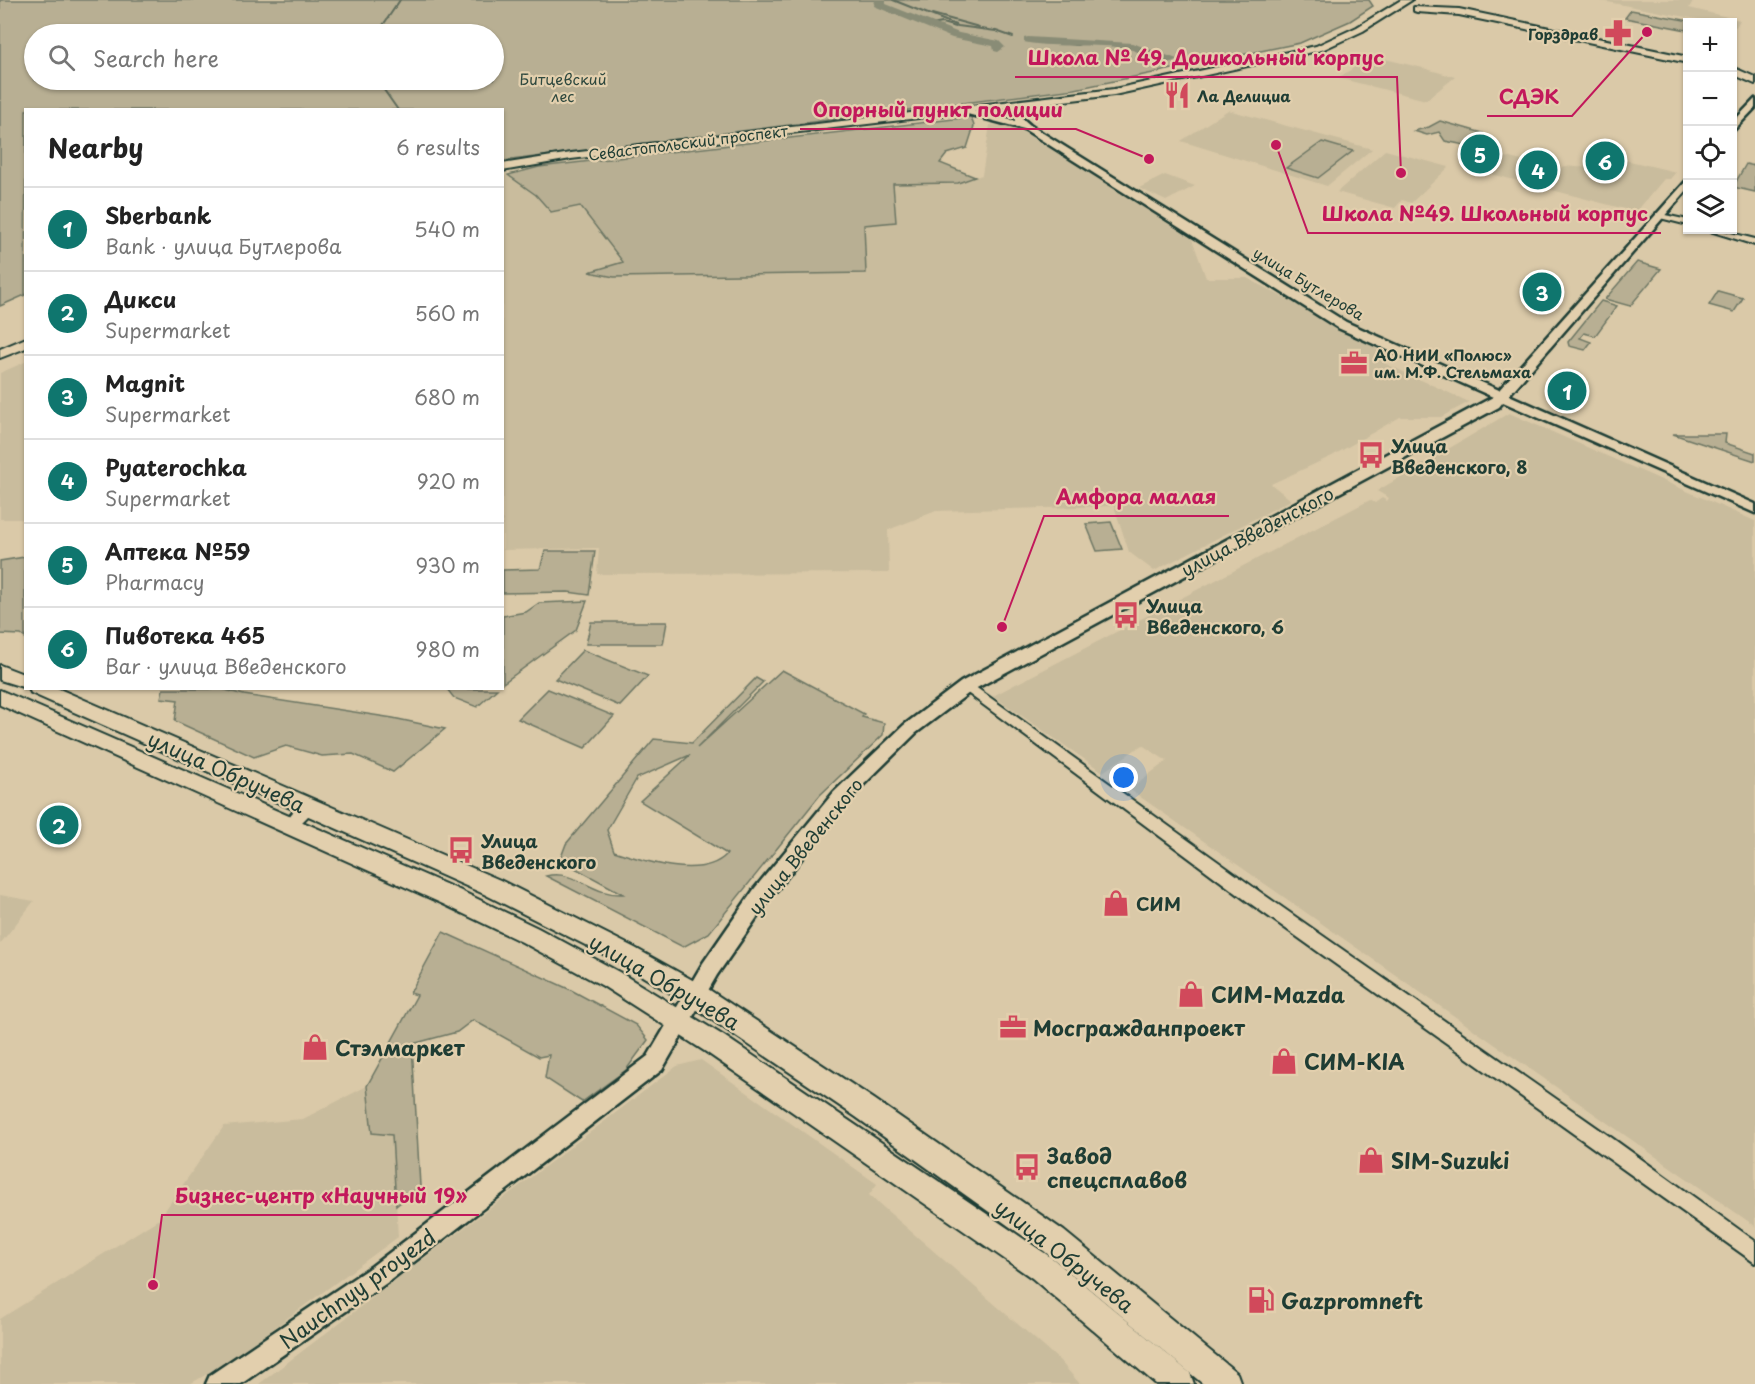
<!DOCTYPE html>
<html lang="en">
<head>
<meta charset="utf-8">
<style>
	body { margin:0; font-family:"Playpen Sans",sans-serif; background:#f6f6f6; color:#222 }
	.controls { position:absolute; right:18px; top:18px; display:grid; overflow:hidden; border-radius:0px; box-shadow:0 2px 4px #0004 }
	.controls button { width:54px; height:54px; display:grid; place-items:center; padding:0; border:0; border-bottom:2px solid #e0e0e0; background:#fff; color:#222; font:30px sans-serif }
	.you { position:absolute; left:1124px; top:778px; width:21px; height:21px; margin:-15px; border:4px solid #fff; border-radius:50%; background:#1a73e8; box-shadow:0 0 0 9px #1a73e833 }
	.badge { display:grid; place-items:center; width:39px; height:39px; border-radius:50%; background:#0f766e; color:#fff; font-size:20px; font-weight:700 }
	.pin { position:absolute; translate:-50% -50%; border:3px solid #fff; box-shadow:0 2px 6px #0006 }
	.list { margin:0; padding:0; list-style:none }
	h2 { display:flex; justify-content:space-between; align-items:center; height:78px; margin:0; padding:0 24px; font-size:26px }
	h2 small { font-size:20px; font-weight:400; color:#767676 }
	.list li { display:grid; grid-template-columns:39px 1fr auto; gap:18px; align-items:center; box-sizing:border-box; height:84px; padding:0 24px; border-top:2px solid #e0e0e0 }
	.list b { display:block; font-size:22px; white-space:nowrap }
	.list p { margin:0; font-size:20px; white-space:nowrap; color:#767676 }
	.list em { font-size:20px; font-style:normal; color:#767676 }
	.icon { flex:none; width:33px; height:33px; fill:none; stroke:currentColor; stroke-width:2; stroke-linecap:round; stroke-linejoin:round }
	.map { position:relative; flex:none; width:1755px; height:1384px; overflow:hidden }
	.search { position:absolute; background:#fff; box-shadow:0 2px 4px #0004; left:24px; top:24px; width:480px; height:66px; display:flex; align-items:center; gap:15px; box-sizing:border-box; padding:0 21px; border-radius:33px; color:#767676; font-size:22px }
	.panel { position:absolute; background:#fff; box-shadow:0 2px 4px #0004; left:24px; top:108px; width:480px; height:582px; border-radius:0px }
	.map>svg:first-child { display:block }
	.built { fill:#c9bc9d }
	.green { fill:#b8af93; stroke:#6c7664; stroke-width:1.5; fill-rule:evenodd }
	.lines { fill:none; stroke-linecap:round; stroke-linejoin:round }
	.stream { stroke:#5f6c5c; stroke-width:2 }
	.river { fill:#898c76; fill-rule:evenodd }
	.minor-casing { stroke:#1f3d34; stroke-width:4 }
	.tertiary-casing { stroke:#1f3d34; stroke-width:5 }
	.secondary-casing { stroke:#1f3d34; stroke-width:4 }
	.minor { fill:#e2cfad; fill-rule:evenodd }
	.tertiary { fill:#e2cfad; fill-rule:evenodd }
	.secondary { fill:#e2cfad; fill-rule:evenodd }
	.labels { text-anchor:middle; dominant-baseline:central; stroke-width:4.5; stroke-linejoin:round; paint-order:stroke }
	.far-poi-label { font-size:15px; font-weight:bold; fill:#1f3d34; stroke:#e2cfad; text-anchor:start }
	.far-park-label { font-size:15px; fill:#2e483e; stroke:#e2cfad }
	.far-street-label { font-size:15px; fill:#1f3d34; stroke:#e2cfad }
	.poi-label { font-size:18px; font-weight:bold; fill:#1f3d34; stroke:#e2cfad; text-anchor:start }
	.street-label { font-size:18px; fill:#1f3d34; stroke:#e2cfad }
	.near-street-label { font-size:21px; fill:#1f3d34; stroke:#e2cfad }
	.near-poi-label { font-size:21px; font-weight:bold; fill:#1f3d34; stroke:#e2cfad; text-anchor:start }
	.leader { fill:none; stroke:#c2185b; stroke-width:2 }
	.callout-dot { fill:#c2185b; stroke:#e2cfad; stroke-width:2 }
	.callout-label { font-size:20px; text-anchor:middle; font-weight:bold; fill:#c2185b; stroke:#e2cfad; stroke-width:4.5; stroke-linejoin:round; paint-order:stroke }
</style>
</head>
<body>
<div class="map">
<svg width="1755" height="1384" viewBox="0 0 1755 1384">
	<rect width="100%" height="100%" fill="#dac9a8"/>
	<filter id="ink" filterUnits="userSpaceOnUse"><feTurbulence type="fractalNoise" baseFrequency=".0167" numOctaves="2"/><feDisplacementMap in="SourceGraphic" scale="12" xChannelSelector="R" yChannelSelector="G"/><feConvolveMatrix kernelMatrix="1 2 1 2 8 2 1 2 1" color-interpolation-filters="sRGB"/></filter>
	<g filter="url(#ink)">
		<g class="built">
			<path d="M1597,0H1691L1693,1L1689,8L1740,20L1736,27L1733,26L1732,22H1713Z"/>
			<path d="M1372,56L1423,68L1455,77L1426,100L1338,78Z"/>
			<path d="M1228,110L1372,149L1327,186L1181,141Z"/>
			<path d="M990,125L1018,127L1192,239L1206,278H1247L1374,346L1386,364L1469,402L1441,417H1400L1332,456L1271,484L1291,500L1154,571L1129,552L1114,506L936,511L888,530L889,573L597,574L599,548L503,550L502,177L508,175L536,195L551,212L580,206L623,263L591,272H866L864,225L892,184L958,183L982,175Z"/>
			<path d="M1385,150L1449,167L1411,203L1402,200L1395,208L1337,192Z"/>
			<path d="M1600,154L1676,172L1670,179H1664L1636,212L1484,172L1497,158L1505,157L1560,170L1563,166L1590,168Z"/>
			<path d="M1165,175L1195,186L1166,201L1139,188Z"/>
			<path d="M25,362V519H0V373Z"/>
			<path d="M1509,413L1755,521V1226L1129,789L1167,761L1142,745L1103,772L993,696L1370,500L1375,503L1382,498L1387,501L1389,498L1377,491Z"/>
			<path d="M0,895L34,901L0,944Z"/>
			<path d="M701,1060L877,1184L869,1195L1059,1360L1080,1384H259L677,1066Z"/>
			<path d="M367,1086L372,1133L392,1135L398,1237L229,1361L190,1384H0V1319L159,1219L224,1126L303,1119Z"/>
		</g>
		<g class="green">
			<path d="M0,0H1369L1373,6L1350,21L1300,43L1075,89L503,161L502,110H26L25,295L0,306ZM494,34V80H34V34Z"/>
			<path d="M1631,10L1695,22H1688L1687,30L1625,18Z"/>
			<path d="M971,117L974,126L967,148L947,154L940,163L975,177L958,183L893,184L896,222L864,225L866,273L614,277L589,272L623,262L580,206L551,212L536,195L508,175L539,167Z"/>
			<path d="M1440,121L1483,133V141L1494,145L1490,150L1445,141L1439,132L1427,135L1414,131L1429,127Z"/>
			<path d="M1322,142L1353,151L1318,178L1286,168Z"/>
			<path d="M1746,164L1755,166V192L1733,187Z"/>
			<path d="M1637,262L1661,269L1630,306L1605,299Z"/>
			<path d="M1718,291L1743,298L1734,312L1709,305Z"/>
			<path d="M1601,301L1617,306L1595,336L1584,333L1580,338L1591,342L1585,350L1569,346L1568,342Z"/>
			<path d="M1673,434H1726L1725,443L1755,453V461Z"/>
			<path d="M1111,522L1122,549L1097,551L1086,524Z"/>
			<path d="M545,551H595L589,595L568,592L503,593V570L540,569Z"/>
			<path d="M25,557V638L21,635L0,634V561Z"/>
			<path d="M587,601L576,630L503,683V616L526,612L539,603Z"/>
			<path d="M591,622H667L663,644H586Z"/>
			<path d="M583,650L648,676L620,706L555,679Z"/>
			<path d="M782,670L864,714L862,717L884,723L883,735L820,795L709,933L683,947L546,876C576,869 591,896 623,894L560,860L566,844L654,739L692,743L756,678L763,682L697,748ZM690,755L640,801L727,854C702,881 644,861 614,851L607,830L637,778Z"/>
			<path d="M163,689H222L244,695L393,718L445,729L393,772L353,754L322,756L286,746L254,757L175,721L178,700L161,698Z"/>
			<path d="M447,689H497L477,707L454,698Z"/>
			<path d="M548,689L614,716L585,748L518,719Z"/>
			<path d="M443,932L571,990L636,1025L648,1040L626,1070L582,1102L545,1078L549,1055L539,1057L473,1020L457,1032L412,1044L420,1186L396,1206L392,1135L372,1133L367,1086L417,995L410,993Z"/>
		</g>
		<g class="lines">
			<g class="stream">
				<path d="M893,0L958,26L996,31L1013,37"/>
				<path d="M932,14L979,27"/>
				<path d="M932,25L942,23L956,27"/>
				<path d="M377,34L400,0"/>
				<path d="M1028,40L1077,45L1086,42"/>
				<path d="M377,80L398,110"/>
			</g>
			<g class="river">
				<path d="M875,0H886V4L959,33L999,41L1005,47L998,52L994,51L993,46L952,38L874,6Z"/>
				<path d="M1028,37L1132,43L1177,59C1164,70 1143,52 1129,49C1095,42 1058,49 1024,42V38Z"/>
			</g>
			<defs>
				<g id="minor">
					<path d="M1656,213L1688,220V225L1656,217Z"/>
					<path d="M1707,230H1719L1755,239V245Z"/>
					<path d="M967,681L1263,894L1612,1138L1755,1241V1263L1251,904L962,689L960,686L962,683Z"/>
					<path d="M313,804L322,807L324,811L322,815L308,816L302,822L305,830L303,834L298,836L293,834L287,821C292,810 301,804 313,804Z"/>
				</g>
				<g id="tertiary">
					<path d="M1042,99L1050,101L1022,113V118L1030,125L1346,322L1499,390L1688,179V189L1509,395L1755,504V513L1503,402L1499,407L973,690L916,733L846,802L769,900L717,975L662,1070L388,1282L241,1384H206L210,1375L372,1266L648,1056L703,963L755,888L834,792L904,725L961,682L1493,397L1338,328L1024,129L952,110L957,107L1015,121L1014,110Z"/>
					<path d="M1755,99V108L1732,132V123Z"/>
				</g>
				<g id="secondary">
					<path d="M1401,0H1412L1363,31L1322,50L1114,95L571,159L502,171V164L571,153L1114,89L1316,46L1357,27Z"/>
					<path d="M1414,7L1459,9L1688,57V63L1459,15L1417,12L1414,11Z"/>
					<path d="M1732,67L1755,77V84L1732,74Z"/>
					<path d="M26,338V348L0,358V349Z"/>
					<path d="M0,665L26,675V688H57L500,880L635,948L705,987L874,1099L1064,1231L1237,1373L1241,1384H1203L1044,1251L856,1117L687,1003L619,962L484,894L31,693L29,689L0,680Z"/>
					<path d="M0,690L459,890L538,928L619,972L724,1036L1052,1258L1190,1373L1194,1384H1156L1032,1278L706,1052L603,986L522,942L443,904L0,705Z"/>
				</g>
			</defs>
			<use href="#minor" class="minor-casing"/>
			<use href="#tertiary" class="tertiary-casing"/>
			<use href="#secondary" class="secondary-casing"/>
			<use href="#minor" class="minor"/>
			<use href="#tertiary" class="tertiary"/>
			<use href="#secondary" class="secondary"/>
		</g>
	</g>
	<defs>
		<symbol id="pharmacy-bare" viewBox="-9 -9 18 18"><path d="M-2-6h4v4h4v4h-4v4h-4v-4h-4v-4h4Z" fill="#d1495b" stroke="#e2cfad" stroke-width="2.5" paint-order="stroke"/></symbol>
		<symbol id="restaurant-bare" viewBox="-9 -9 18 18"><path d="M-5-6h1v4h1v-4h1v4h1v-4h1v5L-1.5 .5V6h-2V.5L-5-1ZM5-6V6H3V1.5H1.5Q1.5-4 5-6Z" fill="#d1495b" stroke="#e2cfad" stroke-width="2.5" paint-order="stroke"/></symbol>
		<symbol id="office-bare" viewBox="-9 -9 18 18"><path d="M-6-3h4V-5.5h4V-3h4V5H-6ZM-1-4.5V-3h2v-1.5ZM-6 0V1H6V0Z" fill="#d1495b" stroke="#e2cfad" stroke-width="2.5" paint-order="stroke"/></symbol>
		<symbol id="bus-bare" viewBox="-9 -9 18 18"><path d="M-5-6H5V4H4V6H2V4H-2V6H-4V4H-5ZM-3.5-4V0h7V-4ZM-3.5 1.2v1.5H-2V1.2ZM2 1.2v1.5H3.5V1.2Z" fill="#d1495b" stroke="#e2cfad" stroke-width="2.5" paint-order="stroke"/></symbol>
		<symbol id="shop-bare" viewBox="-9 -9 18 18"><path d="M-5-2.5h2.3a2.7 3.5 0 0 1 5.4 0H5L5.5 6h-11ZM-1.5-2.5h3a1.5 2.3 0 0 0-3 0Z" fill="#d1495b" stroke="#e2cfad" stroke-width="2.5" paint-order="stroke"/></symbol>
		<symbol id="fuel-bare" viewBox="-9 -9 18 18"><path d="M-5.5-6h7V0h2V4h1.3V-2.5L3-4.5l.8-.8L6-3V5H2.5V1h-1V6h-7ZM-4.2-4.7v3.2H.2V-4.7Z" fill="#d1495b" stroke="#e2cfad" stroke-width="2.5" paint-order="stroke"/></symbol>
	</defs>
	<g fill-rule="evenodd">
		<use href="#pharmacy-bare" x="1599" y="14" width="38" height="38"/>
		<use href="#restaurant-bare" x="1158" y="76" width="38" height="38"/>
		<use href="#office-bare" x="1335" y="344" width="38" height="38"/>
		<use href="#bus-bare" x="1352" y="436" width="38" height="38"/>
		<use href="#bus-bare" x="1107" y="596" width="38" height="38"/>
		<use href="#bus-bare" x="442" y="831" width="38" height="38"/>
		<use href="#shop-bare" x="1097" y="884" width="38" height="38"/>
		<use href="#shop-bare" x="1172" y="975" width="38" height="38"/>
		<use href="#office-bare" x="994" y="1008" width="38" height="38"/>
		<use href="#shop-bare" x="296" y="1028" width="38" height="38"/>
		<use href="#shop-bare" x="1265" y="1042" width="38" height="38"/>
		<use href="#shop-bare" x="1352" y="1141" width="38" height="38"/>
		<use href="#bus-bare" x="1008" y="1148" width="38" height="38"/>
		<use href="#fuel-bare" x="1242" y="1281" width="38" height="38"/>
	</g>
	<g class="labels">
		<g class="far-poi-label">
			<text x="1598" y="33" text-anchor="end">Горздрав</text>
			<text x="1197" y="95">Ла Делициа</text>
			<text x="1374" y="354">АО НИИ «Полюс»<tspan x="1374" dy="17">им. М.Ф. Стельмаха</tspan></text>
		</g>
		<g class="far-park-label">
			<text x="563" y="78">Битцевский<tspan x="563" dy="17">лес</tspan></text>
		</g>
		<g class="far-street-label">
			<text transform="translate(688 142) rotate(-7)">Севастопольский проспект</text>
			<text transform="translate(1309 283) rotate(31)">улица Бутлерова</text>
		</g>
		<g class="poi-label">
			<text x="1391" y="445">Улица<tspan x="1391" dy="21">Введенского, 8</tspan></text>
			<text x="1146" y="605">Улица<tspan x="1146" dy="21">Введенского, 6</tspan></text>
			<text x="481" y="840">Улица<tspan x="481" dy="21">Введенского</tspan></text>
			<text x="1136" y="903">СИМ</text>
		</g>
		<g class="street-label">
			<text transform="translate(1257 531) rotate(-28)">улица Введенского</text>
			<text transform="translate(805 846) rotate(-51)">улица Введенского</text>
		</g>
		<g class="near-street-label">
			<text transform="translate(227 771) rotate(24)">улица Обручева</text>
			<text transform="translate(665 981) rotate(30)">улица Обручева</text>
			<text transform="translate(1065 1255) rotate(38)">улица Обручева</text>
			<text transform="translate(357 1288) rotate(-36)">Nauchnyy proyezd</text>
		</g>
		<g class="near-poi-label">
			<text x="1211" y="994">СИМ-Mazda</text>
			<text x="1033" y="1027">Мосгражданпроект</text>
			<text x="335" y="1047">Стэлмаркет</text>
			<text x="1304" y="1061">СИМ-KIA</text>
			<text x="1047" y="1155">Завод<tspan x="1047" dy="24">спецсплавов</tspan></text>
			<text x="1391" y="1160">SIM-Suzuki</text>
			<text x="1281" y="1300">Gazpromneft</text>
		</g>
	</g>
	<path class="leader" d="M1401 173L1397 77H1015M1647 32L1572 116H1487M1149 159L1076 129H800M1276 145L1308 233H1661M1002 627L1044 516H1229M153 1285L162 1215H479"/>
	<g class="callout-dot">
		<circle cx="1401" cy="173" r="6"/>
		<circle cx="1647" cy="32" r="6"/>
		<circle cx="1149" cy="159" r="6"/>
		<circle cx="1276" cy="145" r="6"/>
		<circle cx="1002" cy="627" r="6"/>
		<circle cx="153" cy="1285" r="6"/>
	</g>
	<g class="callout-label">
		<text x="1206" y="65">Школа № 49. Дошкольный корпус</text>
		<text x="1529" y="104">СДЭК</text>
		<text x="938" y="117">Опорный пункт полиции</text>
		<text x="1485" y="221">Школа №49. Школьный корпус</text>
		<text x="1136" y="504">Амфора малая</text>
		<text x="321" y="1203">Бизнес-центр «Научный 19»</text>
	</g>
</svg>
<div class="controls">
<button>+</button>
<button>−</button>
<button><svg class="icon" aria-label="locate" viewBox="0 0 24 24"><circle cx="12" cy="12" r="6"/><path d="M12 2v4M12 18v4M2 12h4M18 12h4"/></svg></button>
<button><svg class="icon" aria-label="layers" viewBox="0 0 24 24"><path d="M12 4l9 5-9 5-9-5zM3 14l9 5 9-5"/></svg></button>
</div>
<div class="you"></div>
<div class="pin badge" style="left:1567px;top:391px">1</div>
<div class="pin badge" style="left:59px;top:825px">2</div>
<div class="pin badge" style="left:1542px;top:292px">3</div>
<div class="pin badge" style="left:1538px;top:170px">4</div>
<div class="pin badge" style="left:1480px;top:154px">5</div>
<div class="pin badge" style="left:1605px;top:161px">6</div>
<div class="search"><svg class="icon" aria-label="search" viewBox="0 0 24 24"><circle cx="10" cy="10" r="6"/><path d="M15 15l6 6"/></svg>Search here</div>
<section class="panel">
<h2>Nearby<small>6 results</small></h2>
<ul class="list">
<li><span class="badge">1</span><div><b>Sberbank</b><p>Bank · улица Бутлерова</p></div><em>540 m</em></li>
<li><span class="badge">2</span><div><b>Дикси</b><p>Supermarket</p></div><em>560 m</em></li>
<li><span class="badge">3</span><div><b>Magnit</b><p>Supermarket</p></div><em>680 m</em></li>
<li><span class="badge">4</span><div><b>Pyaterochka</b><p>Supermarket</p></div><em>920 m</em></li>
<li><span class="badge">5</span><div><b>Аптека №59</b><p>Pharmacy</p></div><em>930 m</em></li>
<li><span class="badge">6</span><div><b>Пивотека 465</b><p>Bar · улица Введенского</p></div><em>980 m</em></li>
</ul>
</section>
</div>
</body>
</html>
